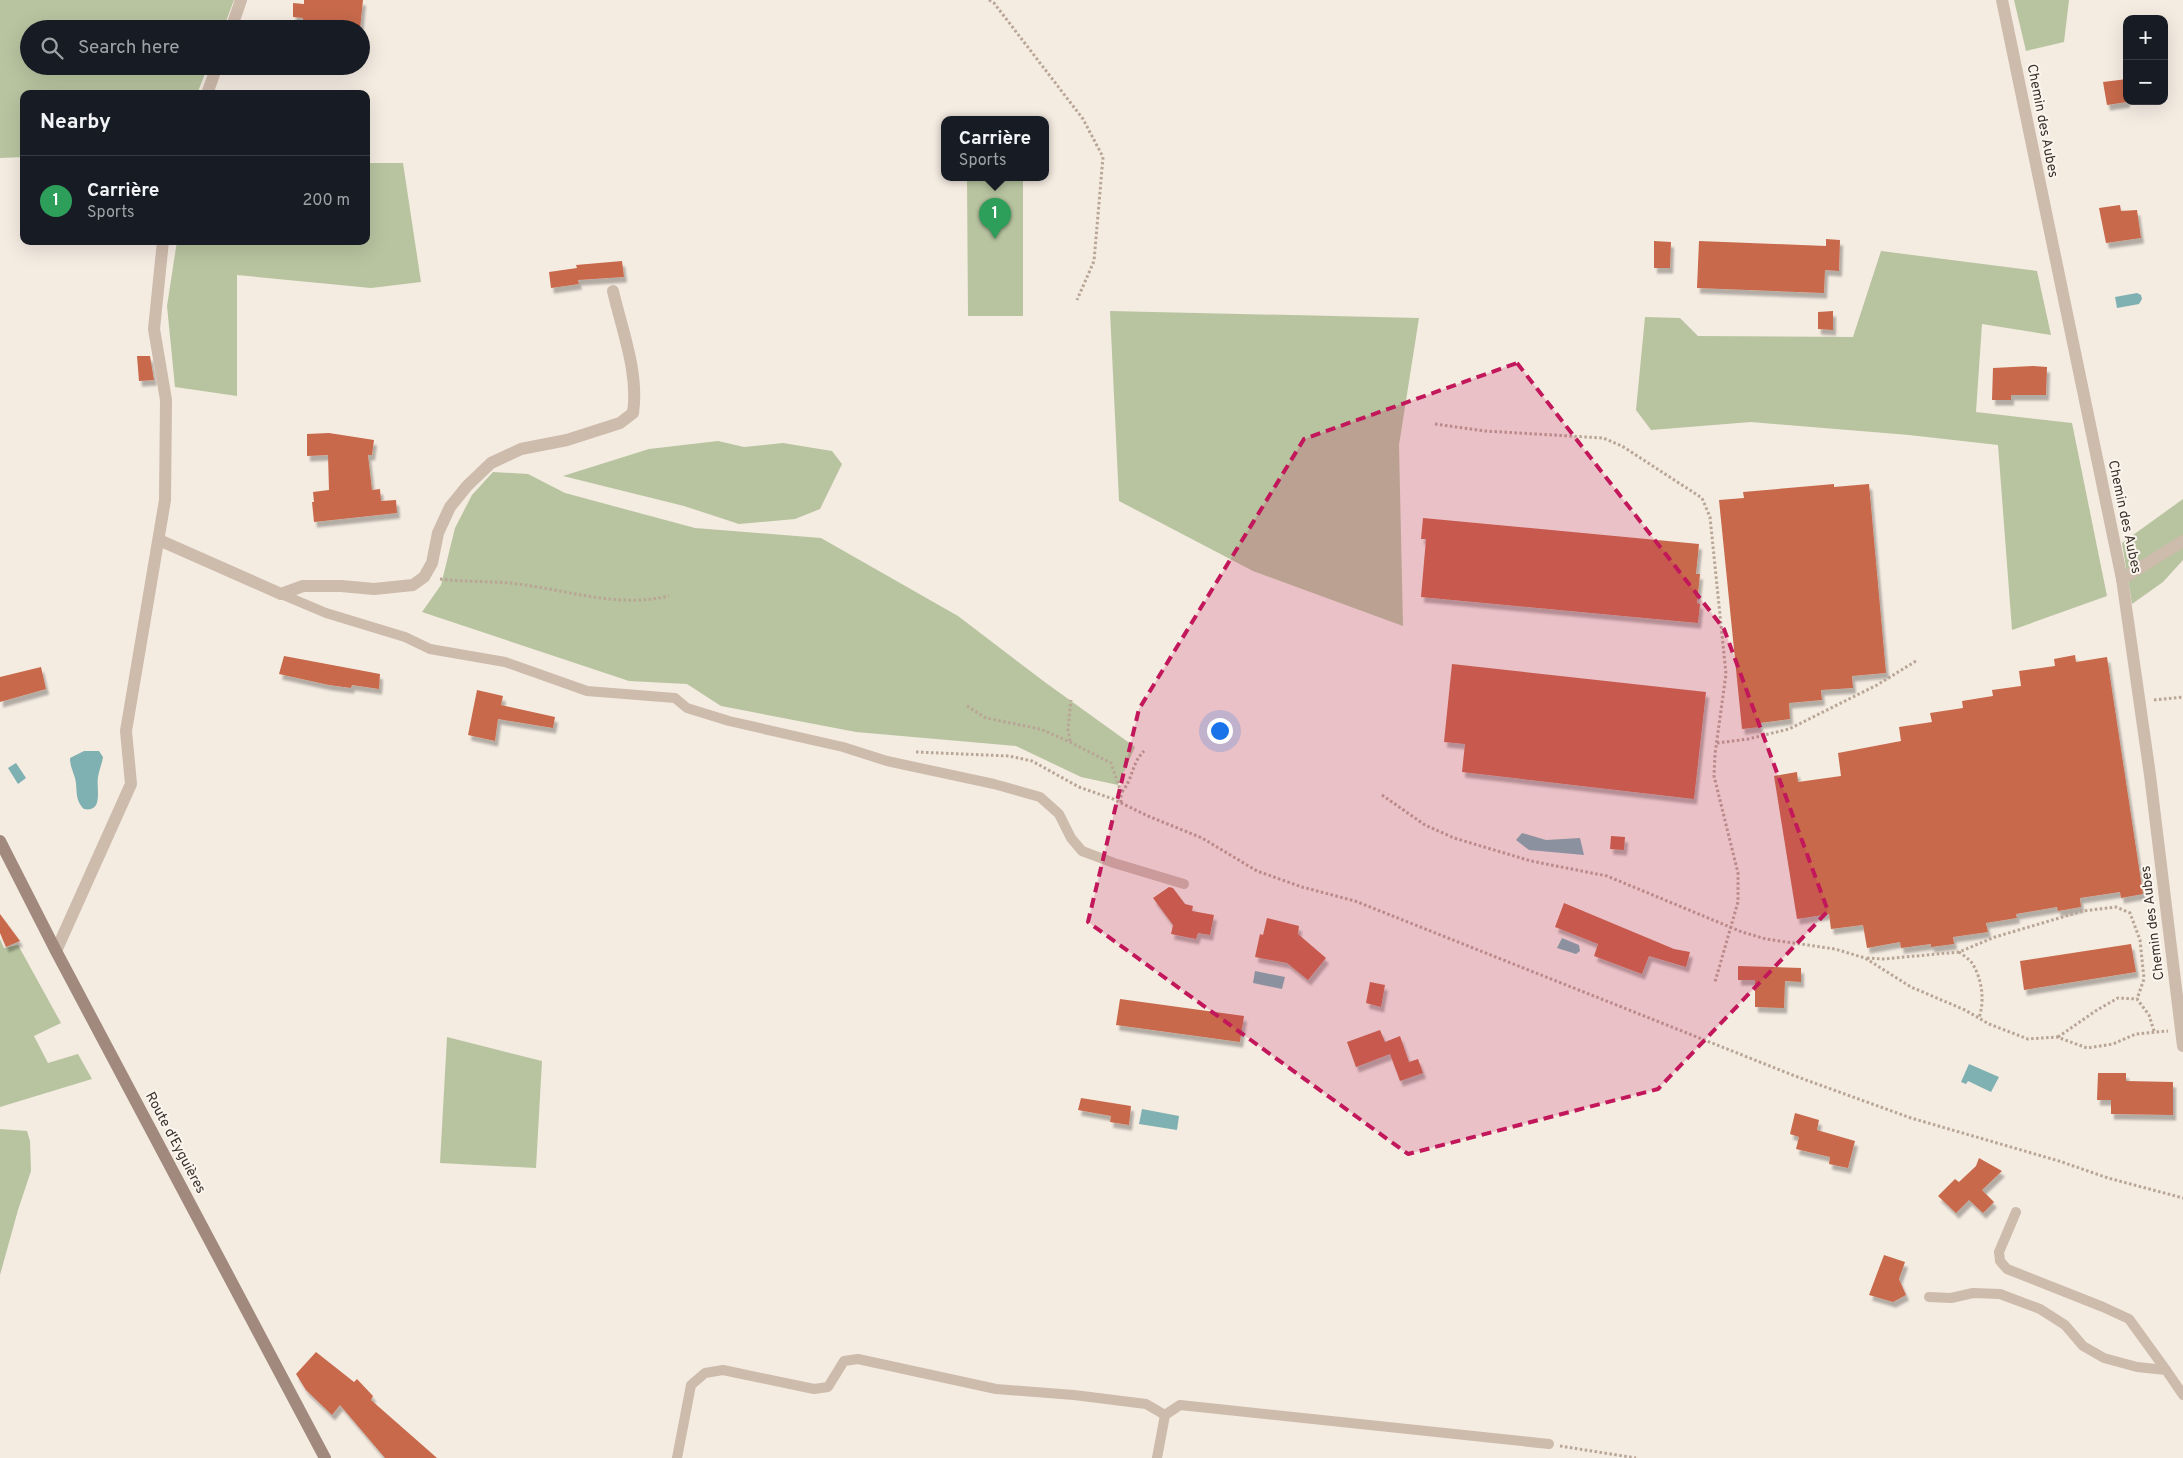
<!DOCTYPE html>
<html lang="en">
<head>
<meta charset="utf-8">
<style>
	body { margin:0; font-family:Overpass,sans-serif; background:#242831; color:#f1f3f6 }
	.controls { position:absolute; right:15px; top:15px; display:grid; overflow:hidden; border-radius:10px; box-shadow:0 5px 20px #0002 }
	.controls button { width:45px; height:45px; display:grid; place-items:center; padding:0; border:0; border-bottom:1px solid #363941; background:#171b24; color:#f1f3f6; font:25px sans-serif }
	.you { position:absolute; left:1219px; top:730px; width:18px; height:18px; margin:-12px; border:4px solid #fff; border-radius:50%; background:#1a73e8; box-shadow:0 0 0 8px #1a73e833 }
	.badge { display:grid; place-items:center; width:32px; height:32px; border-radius:50%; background:#db2777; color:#fff; font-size:16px; font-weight:700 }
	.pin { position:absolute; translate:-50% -41px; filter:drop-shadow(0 1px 2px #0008) }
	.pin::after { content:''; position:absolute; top:26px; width:18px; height:15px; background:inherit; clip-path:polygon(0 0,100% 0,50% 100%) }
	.popup { position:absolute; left:941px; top:116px; width:108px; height:65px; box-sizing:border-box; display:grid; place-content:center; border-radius:10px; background:#171b24; filter:drop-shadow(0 1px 4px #0005); font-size:16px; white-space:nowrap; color:#9ea1a6 }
	.popup b { font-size:19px; color:#f1f3f6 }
	.popup::after { content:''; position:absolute; left:50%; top:100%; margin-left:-10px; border:10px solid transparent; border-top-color:#171b24 }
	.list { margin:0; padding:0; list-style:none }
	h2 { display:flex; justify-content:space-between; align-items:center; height:65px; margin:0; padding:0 20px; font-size:21px }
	h2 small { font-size:16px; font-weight:400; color:#9ea1a6 }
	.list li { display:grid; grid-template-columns:32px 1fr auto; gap:15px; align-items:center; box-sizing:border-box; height:90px; padding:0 20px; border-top:1px solid #363941 }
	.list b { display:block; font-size:19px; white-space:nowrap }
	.list p { margin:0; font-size:16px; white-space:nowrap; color:#9ea1a6 }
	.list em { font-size:16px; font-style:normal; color:#9ea1a6 }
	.icon { flex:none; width:28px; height:28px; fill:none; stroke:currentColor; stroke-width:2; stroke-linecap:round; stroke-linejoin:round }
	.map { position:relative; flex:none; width:2183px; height:1458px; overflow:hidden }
	.search { position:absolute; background:#171b24; box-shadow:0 5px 20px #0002; left:20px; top:20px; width:350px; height:55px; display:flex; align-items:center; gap:12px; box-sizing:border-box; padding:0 18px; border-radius:28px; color:#9ea1a6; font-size:19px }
	.panel { position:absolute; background:#171b24; box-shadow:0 5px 20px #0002; left:20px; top:90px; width:350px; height:155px; border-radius:10px }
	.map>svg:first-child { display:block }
	.green { fill:#b8c4a0 }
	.water { fill:#7fb0b2 }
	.building { fill:#c8694b; filter:url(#shadow) }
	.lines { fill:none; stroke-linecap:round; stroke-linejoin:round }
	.path { stroke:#b9a596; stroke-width:3; stroke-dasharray:2.5 2.5; stroke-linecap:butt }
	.service { stroke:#cdbbac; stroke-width:10 }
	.minor { stroke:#cdbbac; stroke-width:12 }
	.secondary { stroke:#a18a7d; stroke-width:12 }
	.marked { fill:#c2185b; fill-opacity:0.2; stroke:#c2185b; stroke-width:4; stroke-dasharray:10 6; stroke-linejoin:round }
	.labels { text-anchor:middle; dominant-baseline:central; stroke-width:4; stroke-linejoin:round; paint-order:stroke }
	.street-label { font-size:14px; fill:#3b302b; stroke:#fbf5ee }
</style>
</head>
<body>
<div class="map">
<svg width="2183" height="1458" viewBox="0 0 2183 1458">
	<defs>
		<filter id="shadow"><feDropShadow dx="3" dy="5.5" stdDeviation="1" flood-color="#0004"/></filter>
	</defs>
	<rect width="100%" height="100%" fill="#f4ebe1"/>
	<g class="green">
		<path d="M0,0H234L223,29H29V66H208L197,94H24V157L0,158Z"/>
		<path d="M2014,0H2069L2064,42L2026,51Z"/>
		<path d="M366,163H403L421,282L371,288L237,275V396L175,387L167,306L177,241H366Z"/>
		<path d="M967,178H1023V316H968Z"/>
		<path d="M1881,251L2037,271L2051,335L1982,324L1976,412L2072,423L2107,596L2012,630L1998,445L1909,435L1751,422L1651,430L1636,410L1645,317L1680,318L1698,336L1853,337Z"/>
		<path d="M1110,311L1419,318L1399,445L1403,626L1253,571L1119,501Z"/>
		<path d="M718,441L744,447L783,443L832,451L842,464L820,509L795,519L739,524L684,506L563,476L649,449Z"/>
		<path d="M493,472L528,474L565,493L695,528L821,538L958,616L1046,683L1135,747L1118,785L1081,777L1016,746L856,732L721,706L687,684L629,681L422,612L441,585L455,528L472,495Z"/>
		<path d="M2183,499V560L2163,582L2132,604L2122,543Z"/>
		<path d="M0,939L4,948L18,945L61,1023L34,1036L48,1063L78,1054L92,1079L0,1107Z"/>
		<path d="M447,1037L542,1061L536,1168L440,1163Z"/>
		<path d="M0,1129L27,1131L30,1141L31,1171L18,1210L0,1275Z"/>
	</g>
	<g class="water">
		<path d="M2137,293L2141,295L2142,299L2139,304L2117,308L2115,297Z"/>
		<path d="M84,751H99L103,757C102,764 99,770 98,777C96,788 104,813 84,809C74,799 78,790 75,778C73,771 70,766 70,758Z"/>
		<path d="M16,763L26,778L18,784L8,768Z"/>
		<path d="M1522,833L1546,840L1580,838L1584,855L1529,850L1516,840Z"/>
		<path d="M1562,938L1579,945L1580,951L1576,954L1557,948Z"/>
		<path d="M1255,971L1285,977L1282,989L1253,983Z"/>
		<path d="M1969,1064L1999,1077L1991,1092L1968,1081L1966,1084L1961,1082Z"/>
		<path d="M1142,1109L1179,1116L1177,1130L1139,1124Z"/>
	</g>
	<g class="building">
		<path d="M304,0H363L360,29L303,28V18L293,17V3L304,4Z"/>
		<path d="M2127,79V102L2107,105L2103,82Z"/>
		<path d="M2120,205L2121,211L2137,210L2141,238L2106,243L2099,208Z"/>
		<path d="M1826,239L1840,240L1839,271L1825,270L1824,293L1697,288L1699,241L1826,246Z"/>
		<path d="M1654,241L1671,242L1670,268H1654Z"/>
		<path d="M622,261L624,277L578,280L579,284L551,288L549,272L577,268L576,265Z"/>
		<path d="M1833,311V330L1818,329V312Z"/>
		<path d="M137,356H150L154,380L139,381Z"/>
		<path d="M2033,366L2047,367L2046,395H2011V400H1992L1993,368Z"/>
		<path d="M329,433L374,440L372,455H368L372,490L380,489L381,501L396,500L397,513L314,522L312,502H314L313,492L329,490L328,455L307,456V434Z"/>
		<path d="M1834,484V487L1869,484L1886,673L1852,676L1853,688L1821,690L1822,700L1789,703L1790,719L1760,723V727L1742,729L1719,500L1744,498L1743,492Z"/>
		<path d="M1423,518L1699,544L1696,574H1700L1697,603L1700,604L1698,623L1421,597L1426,539H1421Z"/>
		<path d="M2075,655L2076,662L2107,657L2143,894L2121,898L2120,892L2080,898L2081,907L2058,911L2057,907L2016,914L2017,918L1986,923L1988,932L1953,937L1954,944L1931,947V944L1901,948L1900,942L1867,948L1863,925L1831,929L1829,914L1797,919L1774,776L1797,772L1798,782L1841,776L1838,753L1901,741L1899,727L1932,722L1930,713L1963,708L1962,701L1993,696L1992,690L2021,686L2019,671L2055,666L2054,659Z"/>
		<path d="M284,656L380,674L379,689L352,685L351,688L329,685L279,674Z"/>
		<path d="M1452,664L1706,692L1694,799L1462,772L1465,744L1444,742Z"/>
		<path d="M41,667L46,689L0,702V677Z"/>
		<path d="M477,690L503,696L501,705L555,717L553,728L498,719L495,741L468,735Z"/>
		<path d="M1611,836L1625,837L1624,850L1610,849Z"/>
		<path d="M1169,887L1173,888L1185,904L1193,906L1192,911L1214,915L1210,935L1198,933L1196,939L1171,934L1173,925L1153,898Z"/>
		<path d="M1564,903L1674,949L1690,952L1686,967L1649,956L1642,974L1594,956L1598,944L1555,927Z"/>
		<path d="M0,914L20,941L6,947L0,933Z"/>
		<path d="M1267,918L1299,926L1298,934L1326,958L1308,980L1287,963L1255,957L1260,934L1263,935Z"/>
		<path d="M2131,944L2136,972L2024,990L2020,961Z"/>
		<path d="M1738,966L1801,968V982L1785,981L1784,1008L1755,1007V980H1738Z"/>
		<path d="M1370,982L1385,985L1381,1007L1366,1003Z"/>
		<path d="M1120,999L1244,1016L1240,1042L1116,1025Z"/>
		<path d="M1380,1030L1385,1042L1400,1036L1409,1062L1418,1059L1423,1073L1400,1081L1390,1054L1356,1067L1347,1042Z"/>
		<path d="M2098,1073H2126V1081L2173,1082V1115L2111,1114V1100H2097Z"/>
		<path d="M1081,1098L1131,1106L1129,1125L1110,1122L1111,1116L1078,1110Z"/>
		<path d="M1795,1113L1819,1120L1817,1130L1855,1141L1848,1168L1829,1164L1830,1157L1796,1149L1799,1137L1790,1134Z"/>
		<path d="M1979,1158L2002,1171L1982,1190L1994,1202L1983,1213L1969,1200L1956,1213L1938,1196L1955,1179L1959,1182L1976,1166Z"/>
		<path d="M1884,1255L1905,1262L1899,1279L1906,1295L1893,1302L1869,1295Z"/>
		<path d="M316,1352L354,1382L357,1379L373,1396L371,1400L437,1458H385L340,1405L332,1415L306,1390L296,1374Z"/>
	</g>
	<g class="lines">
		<g class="path">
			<path d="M989,0L994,3L1083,119L1103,157L1094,261L1077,300"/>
			<path d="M1435,424L1485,431L1603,438L1622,446L1702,498L1710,517L1726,674L1715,754L1714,776L1738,873V902L1715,982"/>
			<path d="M440,579C463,582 486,581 509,583C562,588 615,609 669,596"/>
			<path d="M2154,700L2183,697"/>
			<path d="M967,706L986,718L1040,729L1070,742L1111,763L1121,792V803"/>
			<path d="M1070,741L1068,729L1071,700"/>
			<path d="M1717,743L1748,739L1789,729L1877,685L1916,661"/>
			<path d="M916,752L1009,756L1032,761L1079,787L1113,799L1148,816L1202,838L1257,871L1302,887L1355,901L1795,1076L1911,1118L2059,1161L2108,1178L2183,1198"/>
			<path d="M1122,792C1134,777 1131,764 1144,751"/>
			<path d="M1382,795L1425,825L1454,838L1531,861L1607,876L1742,932L1766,939L1835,949L1865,958L1911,987L1965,1010L1989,1024L2028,1039L2057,1037L2087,1048L2113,1044L2136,1034L2168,1031"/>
			<path d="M1959,952C1963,955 1969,959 1972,963C1982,979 1985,1000 1979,1018"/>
			<path d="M1867,958L1883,959L1959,952L1995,937L2083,911L2116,907L2130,913L2140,940L2144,979L2137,999"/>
			<path d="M2058,1037L2097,1010L2118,998L2137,999L2149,1015L2154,1031"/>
			<path d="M1560,1446L1636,1458"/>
		</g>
		<g class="service">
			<path d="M281,594L326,613L405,637L430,649L505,662L587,691L675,698L687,708L729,721L843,747L887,761L994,784L1040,797L1059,814L1071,838L1082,851L1114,863L1184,884"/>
			<path d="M2016,1212L1999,1252L2000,1261L2007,1269L2103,1307L2129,1319L2166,1370"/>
			<path d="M1929,1297L1951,1298L1973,1293L2000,1294L2040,1309L2065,1325L2083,1346L2104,1358L2137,1367L2166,1370L2183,1395"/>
			<path d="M677,1458L691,1385L705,1373L723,1370L814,1389L828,1387L844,1361L858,1359L996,1389L1074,1395L1146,1404L1165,1415"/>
			<path d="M1157,1458L1165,1415L1180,1405L1549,1444"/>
		</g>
		<g class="minor">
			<path d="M2002,0L2122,579L2150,775L2183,1046"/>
			<path d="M231,29L241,0"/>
			<path d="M207,94L217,66"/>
			<path d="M159,540L281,594L303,586H341L374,589L413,585L424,577L432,563L438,533L450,507L467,486L491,463L521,449L567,440L620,423L633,413C639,373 622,330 613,291"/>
			<path d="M2122,579L2183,541"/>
			<path d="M56,951L131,784L126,731L165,500L166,400L154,329L163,241"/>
		</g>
		<path class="secondary" d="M0,841L56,951L325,1458"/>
	</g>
	<path class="marked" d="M1517,363L1724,629L1828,911L1658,1089L1408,1154L1088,922L1139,709L1304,439Z"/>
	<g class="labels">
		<g class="street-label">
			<text transform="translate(2042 121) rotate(79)">Chemin des Aubes</text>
			<text transform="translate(2124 517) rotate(78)">Chemin des Aubes</text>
			<text transform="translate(2153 923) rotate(-97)">Chemin des Aubes</text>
			<text transform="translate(175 1143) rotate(62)">Route d'Eyguières</text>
		</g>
	</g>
</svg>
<div class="controls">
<button>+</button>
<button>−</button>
</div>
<div class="you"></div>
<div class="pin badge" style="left:995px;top:239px;background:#2e9e5b">1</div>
<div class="popup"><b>Carrière</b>Sports</div>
<div class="search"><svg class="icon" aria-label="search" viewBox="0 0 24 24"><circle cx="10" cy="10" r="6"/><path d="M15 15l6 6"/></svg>Search here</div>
<section class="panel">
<h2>Nearby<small></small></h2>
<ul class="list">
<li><span class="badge" style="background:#2e9e5b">1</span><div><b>Carrière</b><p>Sports</p></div><em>200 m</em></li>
</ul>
</section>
</div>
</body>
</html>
